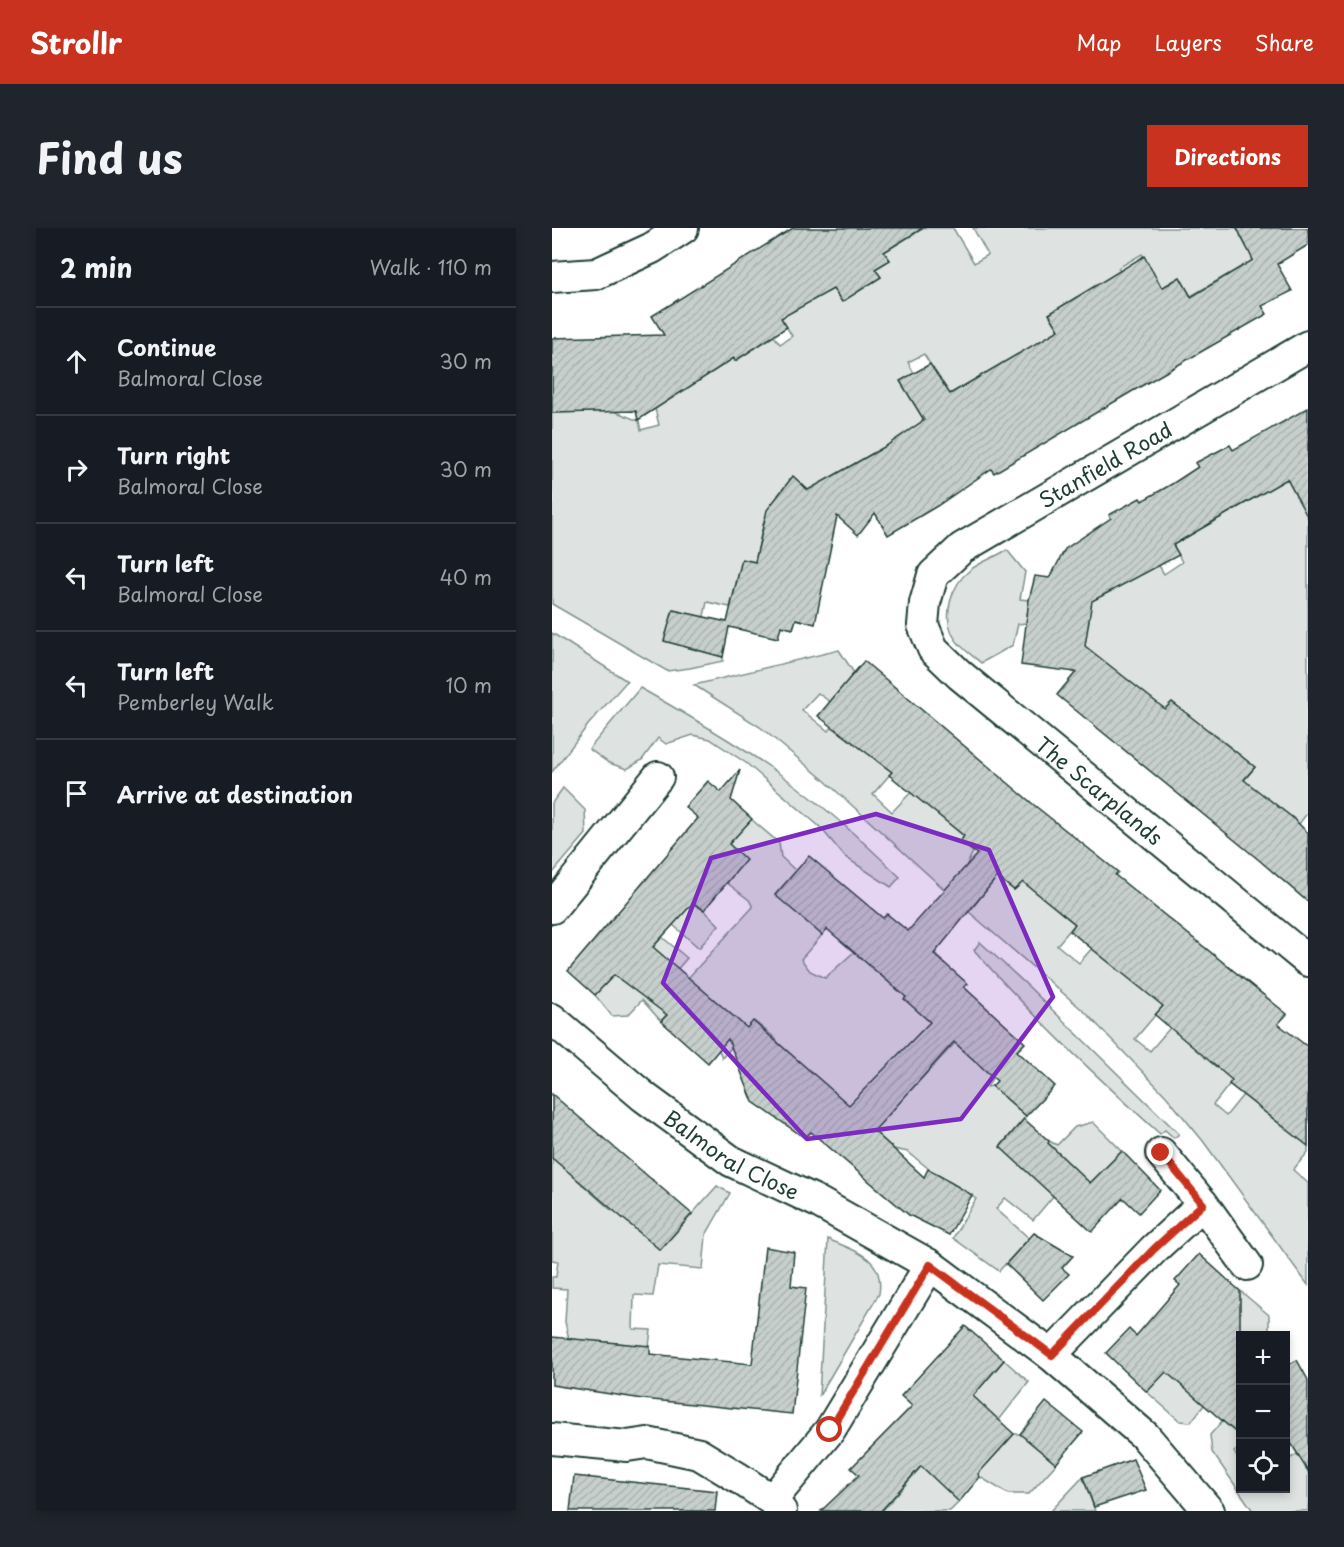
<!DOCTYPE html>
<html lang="en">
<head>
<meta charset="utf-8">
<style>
	body { margin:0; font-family:"Playpen Sans",sans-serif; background:#20242c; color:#f1f3f6 }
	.controls { position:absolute; right:18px; bottom:18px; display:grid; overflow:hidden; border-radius:0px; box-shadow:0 3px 9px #0003 }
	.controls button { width:54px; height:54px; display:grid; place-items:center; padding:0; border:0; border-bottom:2px solid #363941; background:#171b24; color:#f1f3f6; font:30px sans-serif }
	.stop { position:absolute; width:18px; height:18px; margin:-14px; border:4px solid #c8321e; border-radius:50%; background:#fff }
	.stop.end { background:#c8321e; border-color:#fff; box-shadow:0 2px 6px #0008 }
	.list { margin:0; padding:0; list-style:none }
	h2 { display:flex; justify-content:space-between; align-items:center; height:78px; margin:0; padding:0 24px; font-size:26px }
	h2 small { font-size:20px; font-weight:400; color:#9ea1a6 }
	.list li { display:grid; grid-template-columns:39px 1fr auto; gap:18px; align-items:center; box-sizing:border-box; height:108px; padding:0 24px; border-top:2px solid #363941 }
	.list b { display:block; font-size:22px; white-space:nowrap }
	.list p { margin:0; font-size:20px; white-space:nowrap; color:#9ea1a6 }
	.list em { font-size:20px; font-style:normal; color:#9ea1a6 }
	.icon { flex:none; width:33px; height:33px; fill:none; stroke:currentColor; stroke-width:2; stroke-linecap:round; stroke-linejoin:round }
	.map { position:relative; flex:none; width:756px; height:1283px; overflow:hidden; border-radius:0px }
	header { display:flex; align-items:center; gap:36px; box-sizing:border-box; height:84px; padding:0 30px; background:#c8321e; color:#fff }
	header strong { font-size:28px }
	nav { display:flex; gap:33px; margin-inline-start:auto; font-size:21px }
	.intro { display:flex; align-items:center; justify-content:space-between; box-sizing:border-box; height:144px; padding:0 36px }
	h1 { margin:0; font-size:42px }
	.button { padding:15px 27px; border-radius:0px; background:#c8321e; color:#fff; font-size:21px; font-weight:700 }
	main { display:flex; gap:36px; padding:0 36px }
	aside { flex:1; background:#171b24; border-radius:0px; box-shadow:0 3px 9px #0003 }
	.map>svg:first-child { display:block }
	.green { fill:#dee3e2; stroke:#7e908b; stroke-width:1.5 }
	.building { fill:url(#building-hatch); stroke:#1f3d34; stroke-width:1.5 }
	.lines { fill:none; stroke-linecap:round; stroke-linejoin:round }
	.minor-casing { stroke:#1f3d34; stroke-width:34 }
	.minor { stroke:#fff; stroke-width:30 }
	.route { stroke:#c8321e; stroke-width:8 }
	.marked { fill:#7b2cbf; fill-opacity:0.2; stroke:#7b2cbf; stroke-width:4.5; stroke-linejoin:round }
	.labels { text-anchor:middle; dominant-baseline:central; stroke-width:5; stroke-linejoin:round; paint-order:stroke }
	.street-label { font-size:21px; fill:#1f3d34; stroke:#fff }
</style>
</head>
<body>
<header>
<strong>Strollr</strong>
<nav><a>Map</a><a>Layers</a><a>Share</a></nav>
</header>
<div class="intro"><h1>Find us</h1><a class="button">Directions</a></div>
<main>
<aside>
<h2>2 min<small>Walk · 110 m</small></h2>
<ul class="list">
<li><svg class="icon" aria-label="ahead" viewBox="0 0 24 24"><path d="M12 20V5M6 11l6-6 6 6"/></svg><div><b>Continue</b><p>Balmoral Close</p></div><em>30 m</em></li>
<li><svg class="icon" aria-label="right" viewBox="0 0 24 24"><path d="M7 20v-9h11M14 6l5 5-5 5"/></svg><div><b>Turn right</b><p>Balmoral Close</p></div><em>30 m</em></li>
<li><svg class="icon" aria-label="left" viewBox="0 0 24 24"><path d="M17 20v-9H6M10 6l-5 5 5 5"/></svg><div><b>Turn left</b><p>Balmoral Close</p></div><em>40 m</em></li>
<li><svg class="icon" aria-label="left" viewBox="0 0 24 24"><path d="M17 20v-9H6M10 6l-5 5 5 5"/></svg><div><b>Turn left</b><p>Pemberley Walk</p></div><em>10 m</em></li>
<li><svg class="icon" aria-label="arrive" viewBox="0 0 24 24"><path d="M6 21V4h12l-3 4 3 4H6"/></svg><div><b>Arrive at destination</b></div></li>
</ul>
</aside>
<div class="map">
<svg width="756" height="1283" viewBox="0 0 756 1283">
	<defs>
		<pattern id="building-hatch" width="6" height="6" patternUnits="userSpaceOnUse" patternTransform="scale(1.5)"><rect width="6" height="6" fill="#c7cfcc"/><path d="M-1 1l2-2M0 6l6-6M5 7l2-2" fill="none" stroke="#aab3b0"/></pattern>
	</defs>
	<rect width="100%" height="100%" fill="#fff"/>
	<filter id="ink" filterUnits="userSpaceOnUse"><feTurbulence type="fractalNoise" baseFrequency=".0167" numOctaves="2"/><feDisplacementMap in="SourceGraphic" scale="12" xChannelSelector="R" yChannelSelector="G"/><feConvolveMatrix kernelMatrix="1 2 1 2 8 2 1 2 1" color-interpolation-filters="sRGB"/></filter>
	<g filter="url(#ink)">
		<g class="green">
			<path d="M372,0H401L422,35L436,27L421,0H692L694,4L688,7L695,20L713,33L689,39L639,68L628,49L607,61V55L590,26L566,40L574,52L525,69L497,86L507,102L500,106L514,129L485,158L466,126L396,167L372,126L356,134L362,145L349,154L372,192L333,243L321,225L297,239L318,277L275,280L241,248L226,267L243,283L240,298L212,292L203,334L190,332L178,379L155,374L151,393L145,388L121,383L112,413L171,429V433L138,440L115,443L0,376V185L62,183L87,193L89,202L107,197L97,156L170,111L183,133L222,108L228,116L240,108L229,90L271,61L274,65L281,61L290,73L329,49L323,41L338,32L332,24Z"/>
			<path d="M735,251L744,268L756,262V584L747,596L691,553L703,539L657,502L647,513L626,495L633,484L620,474L611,483L518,443L528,437L541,364L545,370L561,362L602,329L612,346L630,334L621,317Z"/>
			<path d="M455,322L473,344L468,371L477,372L474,395L466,396L461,417L429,435C420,427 408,420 402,409C390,388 399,357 418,342C429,334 443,329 455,322Z"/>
			<path d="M0,405L75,453L36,497L0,544Z"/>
			<path d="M287,422L302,445L278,474L266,465L250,482L276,503L290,490L332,524L325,533L340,544L321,566L340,584L367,556L407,583L398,596L412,608L408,614L421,624L413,640L393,662L271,551L208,499L142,457Z"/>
			<path d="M88,460C136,487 184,515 229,547C272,577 311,613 348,649L339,659L293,629L268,599L194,535L158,511L141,507L114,516L106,510L90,532L75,541L57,535L37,521Z"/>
			<path d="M11,560L33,582L34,606L0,646V575Z"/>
			<path d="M199,591L227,615L229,629L244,643L224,667L270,707L249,731L258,743L273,750L302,724L348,764L383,725L389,732L353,771L379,795L333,841L358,863L403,815L441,849L435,859L440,858L474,888L448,919L473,939L497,913L505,917L523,899L541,894L570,923L539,957L503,966L481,992L453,970L444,981L477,1010L447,1043L401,1010L424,971L419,967L377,941L356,924L342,921L319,901L209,875L199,870L236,828L223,810L202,793L170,830L142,755L109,793L90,772L76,787L60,788L43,767L62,747L70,753L110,709L135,730L117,751L126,761L201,679L197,672L165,647L177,616Z"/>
			<path d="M476,648L513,678L508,684L523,696L505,717L527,735L550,709L611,778L583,811L598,823L636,779L676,813L659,834L670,843L673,838L684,848L661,877L674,888L691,867L756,897V924L741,942L756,955V1057L651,913L614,868L534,785L417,684L445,649L462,662Z"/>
			<path d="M140,675L152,682L167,697L147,720L120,696Z"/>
			<path d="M428,714L477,759L627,906L622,910L613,902L608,906C543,847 480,788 422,722Z"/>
			<path d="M43,905L53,913L22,949L60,983L92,947L101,952L69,987L108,1022L165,958L178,965L154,1007L151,1041L106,1037L101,1068L82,1067L81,1101L99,1102L96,1126L70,1166L75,1116L17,1111L13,1094L15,1061L0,1060V1049H4L6,1033L0,1032V930L12,940Z"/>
			<path d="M276,1011C304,1024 333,1029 327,1066L267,1168Z"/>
			<path d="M686,1061L717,1087V1104L714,1107L688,1108V1136L656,1172L639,1194L628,1193L595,1164Z"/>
			<path d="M452,1132L477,1154L447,1192L436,1235L462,1206H468L504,1236L477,1266H456L428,1249L416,1236L407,1274L398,1283H330L393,1212L384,1201L429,1158Z"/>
			<path d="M688,1162V1220L682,1224L688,1234V1260H734V1233L745,1226L756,1243V1283H701L660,1224L658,1207L671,1192Z"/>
			<path d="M531,1249L543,1283H499Z"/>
		</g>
		<g class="building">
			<path d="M241,0H371L332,24L338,32L323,41L329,49L290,74L281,61L229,90L235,99L183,133L182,130L86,192L84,183L0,185V110L112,107L100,88Z"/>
			<path d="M685,0H756V17L725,36L740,63L710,78L715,86L579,164L442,245L439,241L385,278L336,307L323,285L306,307L285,288L263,396L244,391L241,401L229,398L226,410L177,399L171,429L112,413L121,382L175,394L190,331L203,334L215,282L241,248L256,262L334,218L372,192L348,153L378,136L398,166L507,102L497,86L592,28L610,60L628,49L639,69L701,32Z"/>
			<path d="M756,180V290L735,251L688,278L621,317L627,327L540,373L533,418L613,481L620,474L703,539L692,552L741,590L756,605V674L707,632L505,467L524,444L469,437L477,372L483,348L498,350L513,321L559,290L557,287L588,270L590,273L620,256L646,239L643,235L678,217L681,222Z"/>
			<path d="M312,433L482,577L566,644L563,647L735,786L726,796L756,819V918L677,856L680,852L603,787L611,778L518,703L523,696L471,654L462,662L445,649L382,726L416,756L412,759L473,815L465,823L503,858L474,888L440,858L445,853L402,814L322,903L372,949L376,941L420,967L397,1007L357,987L259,904L253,910L201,874L176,811L156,835L109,793L115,787L62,747L43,767L16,743L146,590L133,579L156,553L169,564L188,542L179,572L200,591L177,616L194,632L152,682L141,675L101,719L195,800L201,793L297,877L378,794L352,771L354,769L275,701L270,707L223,667L257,628L331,690L335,686L356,703L425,626L408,614L412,608L337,547L340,544L266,488Z"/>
			<path d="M0,866L140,986L108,1022L0,930Z"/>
			<path d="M472,891L497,913L496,915L538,955L570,923L608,962L587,985L571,970L540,1004L448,919Z"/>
			<path d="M482,1005L521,1028L510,1040L517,1046L491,1072L454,1036Z"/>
			<path d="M213,1019L242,1024L239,1058L254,1060L240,1186L91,1171L0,1157V1109L98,1118V1126L200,1136Z"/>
			<path d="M647,1026L688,1063V1208L614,1144L595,1164L554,1125L577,1101L584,1108L628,1057L623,1053Z"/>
			<path d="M413,1098L452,1132L421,1168L462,1206L426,1246L428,1249L407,1274L369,1238L329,1283H269L307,1247L299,1240L360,1178L349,1168Z"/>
			<path d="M745,1132L756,1152V1243L734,1207V1138Z"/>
			<path d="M494,1174L531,1204L504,1236L468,1206Z"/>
			<path d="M581,1231L594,1262L542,1279L531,1249Z"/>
			<path d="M22,1248L165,1263L163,1283H18Z"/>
		</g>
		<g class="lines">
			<defs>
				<g id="minor">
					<path d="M0,49L44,46L100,20L131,0"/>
					<path id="s1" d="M756,118L410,320L381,347L373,375L371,397L381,421L408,447L756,733"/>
					<path d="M0,680L106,549"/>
					<path id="s2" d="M0,791L92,869L179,933L264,973L378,1037L499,1127L593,1208L657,1283"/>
					<path d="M609,925L651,976L695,1037"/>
					<path d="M499,1127L602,1021L651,976"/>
					<path d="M0,1211L75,1218L95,1215L147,1226L185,1249L220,1272L229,1283"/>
					<path d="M220,1272L278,1202L378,1037"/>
				</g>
			</defs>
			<use href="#minor" class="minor-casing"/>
			<use href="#minor" class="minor"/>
		</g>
	</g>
	<g class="lines" filter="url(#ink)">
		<path class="route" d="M278,1202L378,1037L500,1127L602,1021L651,976L609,925"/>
	</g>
	<path class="marked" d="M324,586L437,622L501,769L409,891L255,911L111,755L159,630Z"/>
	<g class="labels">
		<g class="street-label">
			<text transform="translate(553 236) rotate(-30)">Stanfield Road</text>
			<text stroke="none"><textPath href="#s1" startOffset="736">The Scarplands</textPath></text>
			<text stroke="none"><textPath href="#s2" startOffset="226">Balmoral Close</textPath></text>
		</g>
	</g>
</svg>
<div class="controls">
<button>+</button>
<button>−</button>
<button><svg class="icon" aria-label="locate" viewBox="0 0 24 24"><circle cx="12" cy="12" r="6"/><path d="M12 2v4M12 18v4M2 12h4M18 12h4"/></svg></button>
</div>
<div class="stop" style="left:278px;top:1202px"></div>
<div class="stop end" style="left:609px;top:925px"></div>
</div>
</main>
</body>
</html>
